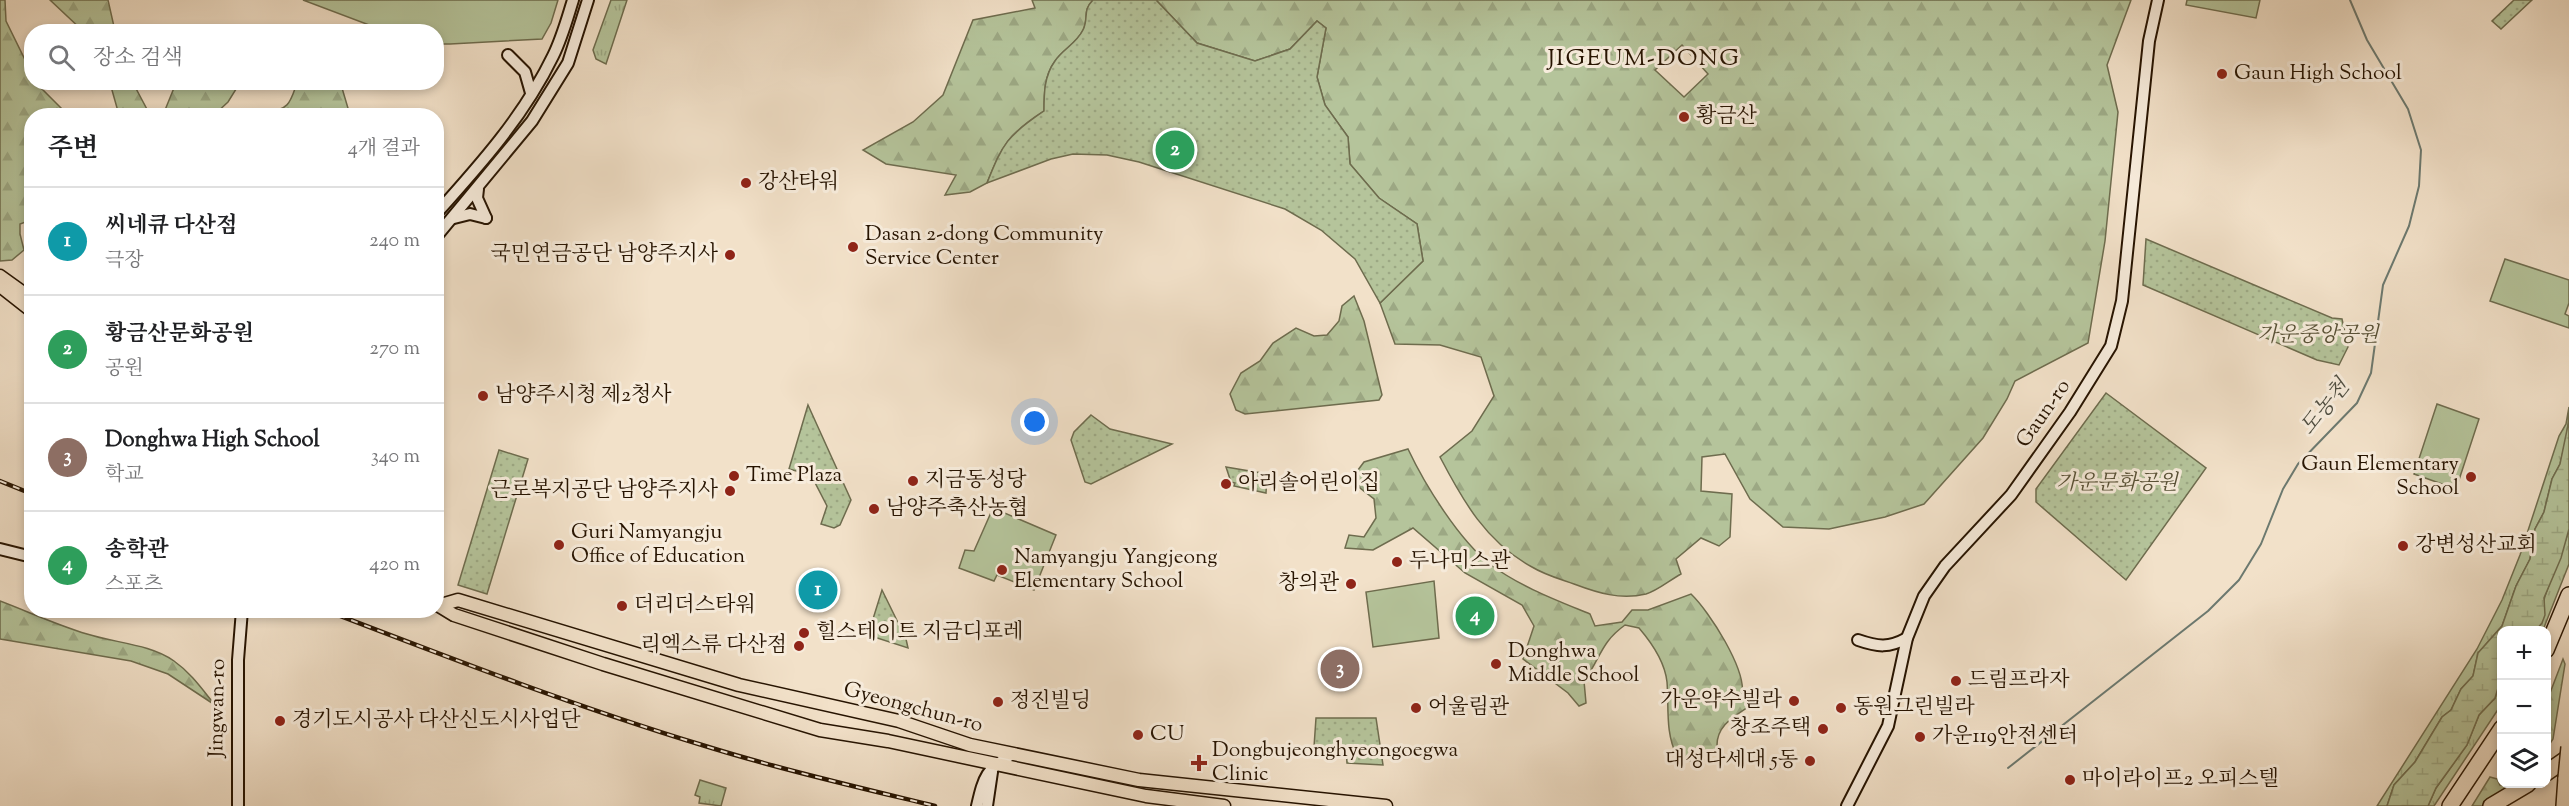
<!DOCTYPE html>
<html lang="ko">
<head>
<meta charset="utf-8">
<style>
	body { margin:0; font-family:"Sorts Mill Goudy","Noto Serif KR",serif; background:#f2f2f2; color:#202124 }
	.controls { position:absolute; right:18px; bottom:18px; display:grid; overflow:hidden; border-radius:12px; box-shadow:0 3px 9px #0003 }
	.controls button { width:54px; height:54px; display:grid; place-items:center; padding:0; border:0; border-bottom:2px solid #e0e0e0; background:#fff; color:#202124; font:30px sans-serif }
	.you { position:absolute; left:1035px; top:422px; width:21px; height:21px; margin:-15px; border:4px solid #fff; border-radius:50%; background:#1a73e8; box-shadow:0 0 0 9px #1a73e833 }
	.badge { display:grid; place-items:center; width:39px; height:39px; border-radius:50%; background:#8f2418; color:#fff; font-size:20px; font-weight:700 }
	.pin { position:absolute; translate:-50% -50%; border:3px solid #fff; box-shadow:0 2px 6px #0006 }
	.list { margin:0; padding:0; list-style:none }
	h2 { display:flex; justify-content:space-between; align-items:center; height:78px; margin:0; padding:0 24px; font-size:26px }
	h2 small { font-size:20px; font-weight:400; color:#757577 }
	.list li { display:grid; grid-template-columns:39px 1fr auto; gap:18px; align-items:center; box-sizing:border-box; height:108px; padding:0 24px; border-top:2px solid #e0e0e0 }
	.list b { display:block; font-size:22px; white-space:nowrap }
	.list p { margin:0; font-size:20px; white-space:nowrap; color:#757577 }
	.list em { font-size:20px; font-style:normal; color:#757577 }
	.icon { flex:none; width:33px; height:33px; fill:none; stroke:currentColor; stroke-width:2; stroke-linecap:round; stroke-linejoin:round }
	.map { position:relative; flex:none; width:2569px; height:806px; overflow:hidden }
	.search { position:absolute; background:#fff; box-shadow:0 3px 9px #0003; left:24px; top:24px; width:420px; height:66px; display:flex; align-items:center; gap:15px; box-sizing:border-box; padding:0 21px; border-radius:24px; color:#757577; font-size:22px }
	.panel { position:absolute; background:#fff; box-shadow:0 3px 9px #0003; left:24px; top:108px; width:420px; height:510px; border-radius:24px }
	.map>svg:first-child { display:block }
	.grass { fill:url(#grass-tufts); stroke:#6e6c4e; stroke-width:1.5 }
	.forest { fill:url(#forest-firs); stroke:#6e6c4e; stroke-width:1.5; fill-rule:evenodd }
	.wetland { fill:url(#wetland-marsh); stroke:#6e6c4e; stroke-width:1.5 }
	.park { fill:url(#park-dots); stroke:#6e6c4e; stroke-width:1.5 }
	.pitch { fill:#b5c49b; stroke:#6e6c4e; stroke-width:1.5 }
	.lines { fill:none; stroke-linecap:round; stroke-linejoin:round }
	.stream { stroke:#6c796f; stroke-width:2 }
	.secondary-casing { stroke:#261300; stroke-width:14 }
	.primary-casing { stroke:#261300; stroke-width:15 }
	.highway-casing { stroke:#261300; stroke-width:18 }
	.secondary { stroke:#f7ecdc; stroke-width:10 }
	.primary { stroke:#f2e1c9; stroke-width:12 }
	.highway { stroke:#f2e1c9; stroke-width:15 }
	.rail-casing { stroke:#261300; stroke-width:4.5 }
	.rail { stroke:#f7ecdc; stroke-width:2; stroke-dasharray:7; stroke-linecap:butt }
	.highway-bridge-casing { stroke:#261300; stroke-width:18; stroke-linecap:butt }
	.highway-bridge { stroke:#f2e1c9; stroke-width:15 }
	.poi-dot { fill:#8f2418; stroke:#f7ecdc; stroke-width:2 }
	.labels { text-anchor:middle; dominant-baseline:central; stroke-width:6; stroke-linejoin:round; paint-order:stroke }
	.poi-label { font-size:21px; fill:#261300; stroke:#f7ecdc; text-anchor:start }
	.park-label { font-size:21px; font-style:italic; fill:#585136; stroke:#f7ecdc }
	.street-label { font-size:21px; fill:#261300; stroke:#f7ecdc }
	.water-label { font-size:22px; font-style:italic; fill:#4f4e41; stroke:#f7ecdc }
	.quarter-label { font-size:24px; letter-spacing:1.5px; fill:#261300; stroke:#f7ecdc }
</style>
</head>
<body>
<div class="map">
<svg width="2569" height="806" viewBox="0 0 2569 806">
	<defs>
		<pattern id="grass-tufts" width="24" height="20" patternUnits="userSpaceOnUse" patternTransform="scale(1.5)"><rect width="24" height="20" fill="#b5c49b"/><path d="M3 7l-1-3M5 7V3M7 7l1-3M15 17l-1-3M17 17v-4M19 17l1-3" fill="none" stroke="#9ca884"/></pattern>
		<pattern id="forest-firs" width="22" height="20" patternUnits="userSpaceOnUse" patternTransform="scale(1.5)"><rect width="22" height="20" fill="#b5c49b"/><path d="M5 1l3.5 6h-7zM16 11l3.5 6h-7z" fill="#9ca884"/></pattern>
		<pattern id="wetland-marsh" width="20" height="14" patternUnits="userSpaceOnUse" patternTransform="scale(1.5)"><rect width="20" height="14" fill="#b5c49b"/><path d="M1 5h8M5 5V1M11 12h8M15 12V8" fill="none" stroke="#9ca884"/></pattern>
		<pattern id="park-dots" width="8" height="8" patternUnits="userSpaceOnUse" patternTransform="scale(1.5)"><rect width="8" height="8" fill="#b5c49b"/><path d="M2 2h.1M6 6h.1" fill="none" stroke="#9ca884" stroke-width="1.8" stroke-linecap="round"/></pattern>
	</defs>
	<rect width="100%" height="100%" fill="#f2e1c9"/>
	<filter id="stains"><feTurbulence type="fractalNoise" baseFrequency=".00333" numOctaves="4"/><feColorMatrix values="0 0 0 0 .2 0 0 0 0 .09 0 0 0 0 .02 0 0 0 .5 -.17"/></filter>
	<radialGradient id="worn" r=".72"><stop offset=".6" stop-color="#630" stop-opacity="0"/><stop offset="1" stop-color="#630" stop-opacity=".3"/></radialGradient>
	<g class="grass">
		<path d="M611,0H627L606,64L596,59L593,50Z"/>
		<path d="M2569,407L2568,431L2560,464L2552,479L2544,512L2535,529L2530,559L2516,586L2502,626L2478,653L2473,676L2461,689L2451,710L2442,717L2415,762L2394,785L2387,806H2377L2477,649L2502,600L2520,555L2559,436L2566,424Z"/>
		<path d="M2569,529V564L2543,630H2536C2548,616 2540,610 2545,596C2553,573 2563,552 2569,529Z"/>
		<path d="M2501,678V705L2434,806H2428L2436,788L2467,745L2479,715L2495,698Z"/>
		<path d="M700,780L726,788L721,806L699,803L700,797L695,795Z"/>
	</g>
	<g class="forest">
		<path d="M0,0H5L6,21L31,72L32,82L36,83L68,115L32,116L31,220L20,224V234L24,250L12,260L0,261Z"/>
		<path d="M50,0H108L115,31H83Z"/>
		<path d="M1032,0H1093C1082,11 1089,18 1083,30C1076,44 1063,49 1055,61C1044,76 1044,94 1044,111C1007,135 1003,144 987,183L970,192L945,195L956,175L886,164L863,150L913,122L943,95L973,20L1035,8Z"/>
		<path d="M1156,0H2131L2107,65L2118,112L2105,241L2088,343L2015,381L2007,399L1983,438L1924,504L1885,517L1829,529L1783,527L1750,499L1725,454L1702,457L1701,491L1732,494L1730,537L1719,546L1701,538L1676,559L1681,574C1670,580 1657,591 1646,594C1620,600 1598,593 1574,584C1560,579 1545,575 1532,567C1486,542 1463,501 1440,457L1472,431L1494,396L1481,357L1440,345L1395,344L1380,303L1423,261L1417,224L1379,198L1350,164L1348,137L1325,105L1317,77L1326,28L1317,21L1290,49L1255,61L1197,43ZM1682,45L1708,74L1684,97L1655,70Z"/>
		<path d="M110,83H133L150,115H119Z"/>
		<path d="M176,83H227L238,86L228,102L214,115H163Z"/>
		<path d="M297,83H335L342,88L350,115H269L268,112C290,109 290,102 297,83Z"/>
		<path d="M1354,296L1364,321L1382,395L1379,400L1245,414L1236,410L1230,394L1241,373L1260,361L1273,343L1296,328L1314,336L1327,335L1339,321L1342,306Z"/>
		<path d="M1408,449C1425,485 1459,540 1491,565C1521,587 1556,600 1590,614L1595,626L1622,622L1632,610H1648L1691,594C1709,611 1747,670 1742,695L1751,705C1735,716 1716,725 1717,747C1703,764 1697,765 1677,756C1665,733 1669,707 1667,682C1665,663 1651,642 1639,628L1625,625C1600,643 1601,658 1584,681L1586,703L1579,706L1568,693L1523,659L1534,626L1522,605L1465,573L1413,528L1373,550L1345,548L1349,535L1364,537L1376,518L1374,499L1360,488L1355,474L1364,462Z"/>
		<path d="M0,601C29,612 57,625 87,634C115,643 150,644 174,661C191,673 202,689 215,705L168,674L131,661L0,639Z"/>
		<path d="M2563,659L2565,664L2553,739L2547,748V701Z"/>
		<path d="M2490,777L2497,779L2500,785L2517,784L2483,806H2472Z"/>
	</g>
	<path class="wetland" d="M2569,420V529L2561,558L2544,598L2545,615L2542,623L2536,630H2502L2501,678L2495,698L2479,715L2467,745L2436,788L2428,806H2387L2394,785L2415,762L2442,717L2451,710L2461,689L2473,676L2478,653L2502,626L2516,586L2530,559L2535,529L2544,512L2552,479L2560,464Z"/>
	<g class="park">
		<path d="M1093,0H1156L1197,43L1255,61L1290,49L1317,21L1326,28L1317,77L1325,105L1348,137L1350,164L1379,198L1417,224L1423,261L1380,303L1355,259L1321,230L1285,209L1139,162L1107,155L1073,154L1051,159L987,183C1003,143 1007,136 1044,111C1044,94 1044,76 1055,61C1063,49 1076,44 1083,30C1089,18 1082,11 1093,0Z"/>
		<path d="M2514,0H2532L2501,29L2492,21Z"/>
		<path d="M2146,239L2332,318L2342,319L2348,347L2339,365L2317,360L2143,285Z"/>
		<path d="M2106,393L2206,468L2126,580L2036,502V489Z"/>
		<path d="M808,405L851,500L840,525L834,528L821,524L827,506L811,475L789,469Z"/>
		<path d="M1091,415L1110,429L1172,444L1091,484L1085,482L1071,440L1074,432Z"/>
		<path d="M499,450L528,459L487,594L458,585Z"/>
		<path d="M1226,467L1267,474L1266,493L1234,486L1235,483L1231,482Z"/>
		<path d="M882,590L906,639L908,648L868,635Z"/>
		<path d="M1316,718H1376L1383,765L1347,763L1346,748L1314,747Z"/>
	</g>
	<g class="pitch">
		<path d="M303,0H558L551,23L542,39L450,44H437L436,32L385,31Z"/>
		<path d="M2187,0H2260L2256,18L2186,5Z"/>
		<path d="M2505,259L2569,280V303L2565,314L2569,316V328L2490,301Z"/>
		<path d="M2437,404L2479,419L2456,489L2414,474Z"/>
		<path d="M993,508L1056,535L1034,590L997,575L994,581L959,568L965,550L974,551Z"/>
		<path d="M1434,581L1439,638L1373,647L1366,592Z"/>
	</g>
	<g class="lines">
		<path class="stream" d="M2008,768L2208,611L2239,580L2261,544L2283,489L2298,464L2357,403L2371,373L2383,285L2409,226L2419,186L2421,150L2408,109L2367,40L2350,0"/>
		<defs>
			<g id="secondary">
				<path d="M508,55L525,72L531,93"/>
				<path d="M478,189L477,198L486,218"/>
				<path d="M436,214C480,165 524,116 553,56C562,38 567,19 573,0"/>
				<path d="M454,218L470,214L486,218"/>
				<path d="M436,237L532,121L568,63L588,0"/>
				<path d="M0,549L32,557"/>
				<path d="M1858,640C1878,647 1889,648 1907,638"/>
				<path d="M238,806V660L242,610"/>
				<path d="M977,806C984,776 986,769 1013,754"/>
				<path d="M987,806L992,772"/>
				<path d="M1847,806L1888,726L1907,638L1924,596L1945,566L2011,495L2070,412L2111,346L2122,301L2149,41L2158,0"/>
			</g>
			<g id="primary">
				<path d="M0,276L32,299"/>
				<path d="M0,286L32,311"/>
				<path d="M436,604L454,615L603,664L820,730L888,741L1146,796L1224,806"/>
				<path d="M441,605L458,600L739,685L899,721L970,745L1139,780L1386,806"/>
			</g>
			<g id="highway">
				<path d="M2546,650L2569,595"/>
				<path d="M2546,773L2569,757"/>
				<path d="M2450,806L2502,728"/>
				<path d="M2491,806L2528,784"/>
				<path d="M2564,806L2566,778"/>
			</g>
		</defs>
		<use href="#secondary" class="secondary-casing"/>
		<use href="#primary" class="primary-casing"/>
		<use href="#highway" class="highway-casing"/>
		<use href="#secondary" class="secondary"/>
		<use href="#primary" class="primary"/>
		<use href="#highway" class="highway"/>
		<defs>
			<g id="rail">
				<path d="M0,481L32,494"/>
				<path d="M325,610C450,658 574,706 702,745C779,769 857,787 935,806"/>
			</g>
		</defs>
		<use href="#rail" class="rail-casing"/>
		<use href="#rail" class="rail"/>
		<defs>
			<path id="highway-bridge" d="M2566,778L2569,747"/>
		</defs>
		<use href="#highway-bridge" class="highway-bridge-casing"/>
		<use href="#highway-bridge" class="highway-bridge"/>
	</g>
	<g class="poi-dot">
		<circle cx="2222" cy="74" r="6"/>
		<circle cx="1684" cy="117" r="6"/>
		<circle cx="746" cy="183" r="6"/>
		<circle cx="853" cy="247" r="6"/>
		<circle cx="730" cy="255" r="6"/>
		<circle cx="483" cy="396" r="6"/>
		<circle cx="734" cy="476" r="6"/>
		<circle cx="2471" cy="477" r="6"/>
		<circle cx="913" cy="481" r="6"/>
		<circle cx="1226" cy="484" r="6"/>
		<circle cx="730" cy="491" r="6"/>
		<circle cx="874" cy="509" r="6"/>
		<circle cx="559" cy="545" r="6"/>
		<circle cx="2403" cy="546" r="6"/>
		<circle cx="1397" cy="562" r="6"/>
		<circle cx="1002" cy="570" r="6"/>
		<circle cx="1351" cy="584" r="6"/>
		<circle cx="622" cy="606" r="6"/>
		<circle cx="804" cy="633" r="6"/>
		<circle cx="799" cy="646" r="6"/>
		<circle cx="1496" cy="664" r="6"/>
		<circle cx="1956" cy="681" r="6"/>
		<circle cx="1794" cy="701" r="6"/>
		<circle cx="998" cy="702" r="6"/>
		<circle cx="1416" cy="708" r="6"/>
		<circle cx="1841" cy="708" r="6"/>
		<circle cx="280" cy="721" r="6"/>
		<circle cx="1823" cy="729" r="6"/>
		<circle cx="1138" cy="735" r="6"/>
		<circle cx="1920" cy="737" r="6"/>
		<circle cx="1810" cy="761" r="6"/>
		<path d="M1196 754h6v6h6v6h-6v6h-6v-6h-6v-6h6z"/>
		<circle cx="2070" cy="780" r="6"/>
	</g>
	<g class="labels">
		<g class="poi-label">
			<text x="2234" y="74">Gaun High School</text>
			<text x="1696" y="117">황금산</text>
			<text x="758" y="183">강산타워</text>
			<text x="865" y="235">Dasan 2-dong Community<tspan x="865" dy="24">Service Center</tspan></text>
			<text x="718" y="255" text-anchor="end">국민연금공단 남양주지사</text>
			<text x="495" y="396">남양주시청 제2청사</text>
			<text x="2459" y="465" text-anchor="end">Gaun Elementary<tspan x="2459" dy="24">School</tspan></text>
			<text x="746" y="476">Time Plaza</text>
			<text x="925" y="481">지금동성당</text>
			<text x="1238" y="484">아리솔어린이집</text>
			<text x="718" y="491" text-anchor="end">근로복지공단 남양주지사</text>
			<text x="886" y="509">남양주축산농협</text>
			<text x="571" y="533">Guri Namyangju<tspan x="571" dy="24">Office of Education</tspan></text>
			<text x="2415" y="546">강변성산교회</text>
			<text x="1014" y="558">Namyangju Yangjeong<tspan x="1014" dy="24">Elementary School</tspan></text>
			<text x="1409" y="562">두나미스관</text>
			<text x="1339" y="584" text-anchor="end">창의관</text>
			<text x="634" y="606">더리더스타워</text>
			<text x="816" y="633">힐스테이트 지금디포레</text>
			<text x="787" y="646" text-anchor="end">리엑스류 다산점</text>
			<text x="1508" y="652">Donghwa<tspan x="1508" dy="24">Middle School</tspan></text>
			<text x="1968" y="681">드림프라자</text>
			<text x="1782" y="701" text-anchor="end">가운약수빌라</text>
			<text x="1010" y="702">정진빌딩</text>
			<text x="1428" y="708">어울림관</text>
			<text x="1853" y="708">동원그린빌라</text>
			<text x="292" y="721">경기도시공사 다산신도시사업단</text>
			<text x="1811" y="729" text-anchor="end">창조주택</text>
			<text x="1150" y="735">CU</text>
			<text x="1932" y="737">가운119안전센터</text>
			<text x="1212" y="751">Dongbujeonghyeongoegwa<tspan x="1212" dy="24">Clinic</tspan></text>
			<text x="1798" y="761" text-anchor="end">대성다세대 5동</text>
			<text x="2082" y="780">마이라이프2 오피스텔</text>
		</g>
		<g class="park-label">
			<text x="2318" y="336">가운중앙공원</text>
			<text x="2117" y="484">가운문화공원</text>
		</g>
		<g class="street-label">
			<text transform="translate(2044 414) rotate(-55)">Gaun-ro</text>
			<text transform="translate(218 708) rotate(-89)">Jingwan-ro</text>
			<text transform="translate(913 708) rotate(15)">Gyeongchun-ro</text>
		</g>
		<g class="water-label">
			<text transform="translate(2326 408) rotate(-51)">도농천</text>
		</g>
		<g class="quarter-label">
			<text x="1644" y="59">JIGEUM-DONG</text>
		</g>
	</g>
	<rect width="100%" height="100%" filter="url(#stains)"/>
	<rect width="100%" height="100%" fill="url(#worn)"/>
</svg>
<div class="controls">
<button>+</button>
<button>−</button>
<button><svg class="icon" aria-label="layers" viewBox="0 0 24 24"><path d="M12 4l9 5-9 5-9-5zM3 14l9 5 9-5"/></svg></button>
</div>
<div class="you"></div>
<div class="pin badge" style="left:818px;top:590px;background:#0f9aa8">1</div>
<div class="pin badge" style="left:1175px;top:150px;background:#2e9e5b">2</div>
<div class="pin badge" style="left:1340px;top:669px;background:#8d6e63">3</div>
<div class="pin badge" style="left:1475px;top:616px;background:#2e9e5b">4</div>
<div class="search"><svg class="icon" aria-label="search" viewBox="0 0 24 24"><circle cx="10" cy="10" r="6"/><path d="M15 15l6 6"/></svg>장소 검색</div>
<section class="panel">
<h2>주변<small>4개 결과</small></h2>
<ul class="list">
<li><span class="badge" style="background:#0f9aa8">1</span><div><b>씨네큐 다산점</b><p>극장</p></div><em>240 m</em></li>
<li><span class="badge" style="background:#2e9e5b">2</span><div><b>황금산문화공원</b><p>공원</p></div><em>270 m</em></li>
<li><span class="badge" style="background:#8d6e63">3</span><div><b>Donghwa High School</b><p>학교</p></div><em>340 m</em></li>
<li><span class="badge" style="background:#2e9e5b">4</span><div><b>송학관</b><p>스포츠</p></div><em>420 m</em></li>
</ul>
</section>
</div>
</body>
</html>
